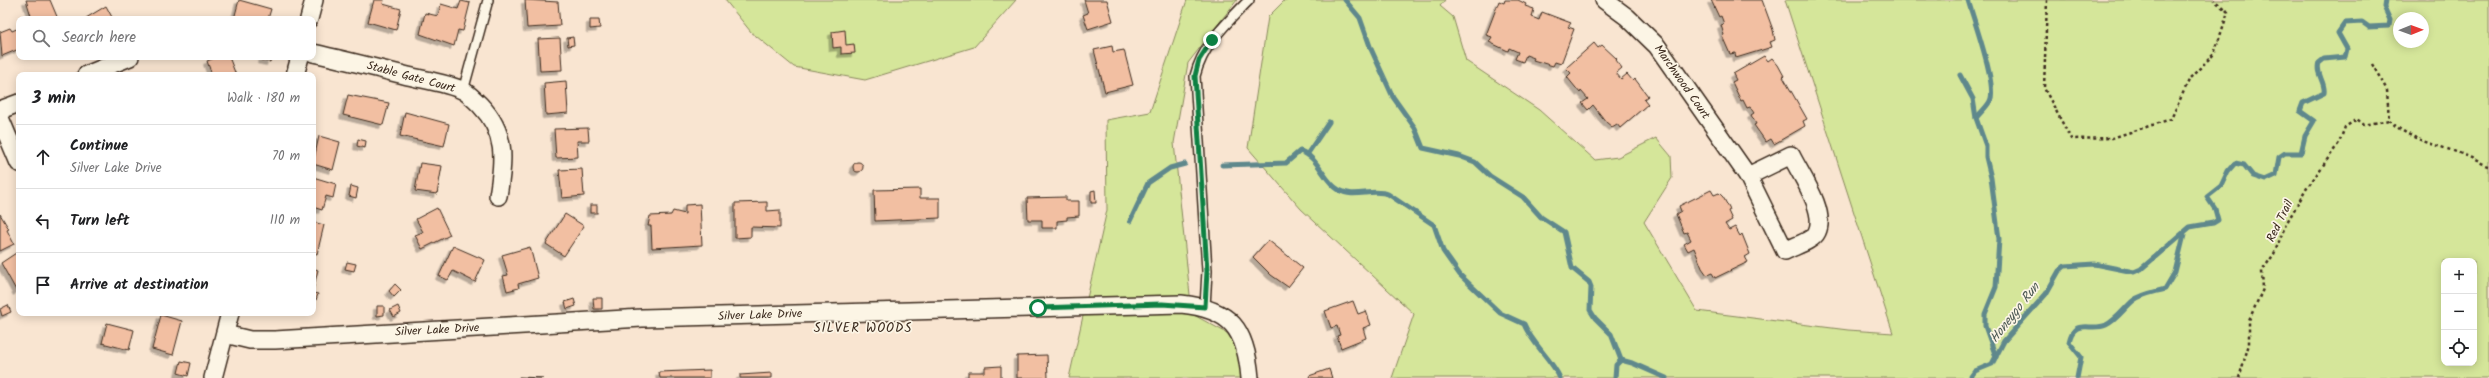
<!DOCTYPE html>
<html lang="en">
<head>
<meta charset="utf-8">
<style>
	body { margin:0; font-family:Kalam,sans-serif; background:#f2f2f2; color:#202124 }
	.controls { position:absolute; right:12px; bottom:12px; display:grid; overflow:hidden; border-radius:8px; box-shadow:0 2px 10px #0003 }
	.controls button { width:36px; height:36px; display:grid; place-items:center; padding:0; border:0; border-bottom:1px solid #e0e0e0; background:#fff; color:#202124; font:20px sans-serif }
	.compass { position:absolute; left:2393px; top:12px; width:36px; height:36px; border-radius:50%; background:#fff; box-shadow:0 2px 10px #0003; rotate:89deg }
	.stop { position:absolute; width:12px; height:12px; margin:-9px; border:3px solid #0b8043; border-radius:50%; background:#fff }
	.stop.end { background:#0b8043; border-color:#fff; box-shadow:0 1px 4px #0008 }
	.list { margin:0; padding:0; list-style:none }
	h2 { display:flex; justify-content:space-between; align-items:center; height:52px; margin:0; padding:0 16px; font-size:17px }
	h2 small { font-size:13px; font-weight:400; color:#757577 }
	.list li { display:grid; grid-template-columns:26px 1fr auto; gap:12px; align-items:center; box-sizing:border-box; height:64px; padding:0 16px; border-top:1px solid #e0e0e0 }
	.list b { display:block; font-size:15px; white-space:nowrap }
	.list p { margin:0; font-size:13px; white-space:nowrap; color:#757577 }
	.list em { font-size:13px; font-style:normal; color:#757577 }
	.icon { flex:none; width:22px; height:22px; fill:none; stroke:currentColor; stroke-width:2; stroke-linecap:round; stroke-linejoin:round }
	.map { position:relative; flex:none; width:2489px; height:378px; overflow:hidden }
	.search { position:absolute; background:#fff; box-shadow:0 2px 10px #0003; left:16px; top:16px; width:300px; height:44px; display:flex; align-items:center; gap:10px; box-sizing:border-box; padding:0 14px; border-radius:8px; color:#757577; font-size:15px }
	.panel { position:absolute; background:#fff; box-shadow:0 2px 10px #0003; left:16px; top:72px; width:300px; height:244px; border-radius:8px }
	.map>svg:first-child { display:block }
	.green { fill:#d5e69a; stroke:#88885c; fill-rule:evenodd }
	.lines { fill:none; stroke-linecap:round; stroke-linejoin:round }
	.stream { stroke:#5f888c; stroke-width:5 }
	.building { fill:#f2bfa2; stroke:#3b2a1e; filter:url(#shadow) }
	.service-casing { stroke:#3b2a1e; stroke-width:12 }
	.minor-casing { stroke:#3b2a1e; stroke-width:20 }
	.path { stroke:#3b2a1e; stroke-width:2.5; stroke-dasharray:3 3; stroke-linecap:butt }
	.service { stroke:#fcf5e5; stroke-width:9 }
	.minor { stroke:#fcf5e5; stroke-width:17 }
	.route { stroke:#0b8043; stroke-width:5 }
	.labels { text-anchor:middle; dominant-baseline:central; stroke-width:3.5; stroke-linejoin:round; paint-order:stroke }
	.street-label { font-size:12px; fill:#3b2a1e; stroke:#fcf5e5 }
	.water-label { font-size:13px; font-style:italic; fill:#4d5955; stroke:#fcf5e5 }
	.neighbourhood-label { font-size:13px; letter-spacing:1px; fill:#3b2a1e; stroke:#fcf5e5 }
</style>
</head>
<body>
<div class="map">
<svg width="2489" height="378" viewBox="0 0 2489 378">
	<defs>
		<filter id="shadow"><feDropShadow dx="-3.5" dy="3.5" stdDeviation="0" flood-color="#0004"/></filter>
	</defs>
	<rect width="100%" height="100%" fill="#f9e5d1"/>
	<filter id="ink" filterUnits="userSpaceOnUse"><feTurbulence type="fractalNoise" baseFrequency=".025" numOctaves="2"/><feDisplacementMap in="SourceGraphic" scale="8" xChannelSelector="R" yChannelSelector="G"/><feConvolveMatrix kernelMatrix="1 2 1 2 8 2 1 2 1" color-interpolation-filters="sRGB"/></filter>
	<g filter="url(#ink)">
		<g class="green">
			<path d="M725,0H1016L974,47L865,80L794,67L751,32Z"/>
			<path d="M1187,0H1237L1188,63L1174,143L1192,314L1227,333L1257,378H1069L1107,210L1106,120L1150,112Z"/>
			<path d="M1285,0H1445L1440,6L1453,17L1466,61L1539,110L1595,160L1618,157L1656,138L1671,156L1672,178L1644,222L1697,311L1848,330L1893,333L1785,0H2489V378H1392L1414,314L1301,209L1248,148L1268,17ZM2399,18H2423V42H2399ZM2444,261H2474V363H2444Z"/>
		</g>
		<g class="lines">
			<g class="stream">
				<path d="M1345,0L1360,18L1371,49L1393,97L1415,128L1423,148L1459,156L1475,162L1490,176L1523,197L1541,217L1564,232L1572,268L1589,282L1591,287L1590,310L1595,318L1611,334L1621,360"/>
				<path d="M1968,0C1973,18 1998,86 1990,101C1987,107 1980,113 1976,118"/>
				<path d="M1960,75L1973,99L1976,118L1986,146V157L1991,178L1999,239L1996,287L1985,314V326L1996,357"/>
				<path d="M1308,153L1329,122"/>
				<path d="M1222,165L1286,163L1300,151C1319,157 1323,181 1339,190C1354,199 1372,188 1388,194L1434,225L1443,251L1460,275L1500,313L1524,324C1532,344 1551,358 1560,378"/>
				<path d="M1130,221L1148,183L1170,168L1185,164"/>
				<path d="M1621,360L1632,363L1666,378"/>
				<path d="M1615,378L1616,365L1621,360"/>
				<path d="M1970,378L1975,371L1992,364L2004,341L2046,294L2059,271L2065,266L2094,264L2134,272L2141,269L2190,227L2213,223L2218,220L2215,209L2207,197L2221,186L2228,171L2235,163L2244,165L2253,176L2265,180L2276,175L2279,157L2285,153H2301L2305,136L2314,121L2300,111L2303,103L2324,93C2326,82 2315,74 2319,63L2324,59L2345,57L2347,49L2338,33L2345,23L2362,22L2369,27L2389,26L2390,20L2384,7L2385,0"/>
				<path d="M2077,378L2081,357L2069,342C2074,317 2091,332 2106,325C2118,319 2124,308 2134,300C2142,294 2155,292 2165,289L2175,272L2184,235"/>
			</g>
		</g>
		<g class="building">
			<path d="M26,0H50L58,19H32Z"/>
			<path d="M239,0L271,9L268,19H234Z"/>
			<path d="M374,0H384L383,4L401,9L396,30L368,22Z"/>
			<path d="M525,0L558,2L560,26L527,28Z"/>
			<path d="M1084,0H1107L1113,21L1088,29L1083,15L1088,13Z"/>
			<path d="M1505,0H1518L1526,4L1525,6L1534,9L1532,17L1539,20L1542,12L1571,23L1568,27L1574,29L1561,64L1555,62L1553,66L1533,60L1534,58L1526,55L1523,62L1515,59L1518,52L1509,48L1508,51L1489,42L1492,37L1486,35L1499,1L1504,3Z"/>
			<path d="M1711,0H1762L1773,30L1775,40L1770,42L1772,47L1736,58L1735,53L1730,54L1722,36L1724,35L1721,25L1724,24L1721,16L1719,17Z"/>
			<path d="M461,1L470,3L463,31L458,30L454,46L420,34L425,13L438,16L441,4L458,9Z"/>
			<path d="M106,6L113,19H87L86,18Z"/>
			<path d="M590,20H599L600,28L590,29Z"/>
			<path d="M10,28L12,31L19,28V49L2,56L0,32Z"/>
			<path d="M845,30L846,45L854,44L855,53L841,54V47L833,48L832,32Z"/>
			<path d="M573,37L574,45L568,46L567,38Z"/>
			<path d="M560,38L562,70L540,71L538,39Z"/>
			<path d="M1594,43L1598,48L1602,45L1617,59L1616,60L1622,68L1616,73L1621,79L1627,74L1633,81L1635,79L1648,96L1644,99L1648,104L1620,128L1617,124L1612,127L1606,122L1593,105L1588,110L1582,103L1588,99L1581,91L1580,93L1567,77L1571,73L1566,68Z"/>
			<path d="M1112,46L1113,52L1124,50L1133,85L1105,92L1094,50Z"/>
			<path d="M1764,56L1768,61L1772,58L1778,65L1784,76L1783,77L1807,119L1803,121L1805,126L1774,144L1771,139L1766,142L1754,125L1756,124L1751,115L1754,113L1750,107L1747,108L1743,100L1741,101L1732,82L1736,80L1733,74Z"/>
			<path d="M217,57H229L236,75H212L207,61Z"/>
			<path d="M262,57H271L270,62L261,60Z"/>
			<path d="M566,81L568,113L546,115L544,83Z"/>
			<path d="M348,95L389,103L383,125L343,115Z"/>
			<path d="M405,112L449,124L444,146L400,136Z"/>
			<path d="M588,128L589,141H577L578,157L556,158L554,129Z"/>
			<path d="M319,136L340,142L333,170L313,164Z"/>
			<path d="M358,139L366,141L365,148L357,146Z"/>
			<circle cx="858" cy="167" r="5"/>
			<path d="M420,163L442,166L437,194L415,191Z"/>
			<path d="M582,169L584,196L562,198L559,170Z"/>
			<path d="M313,177L336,184L333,198L326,196L322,210L313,207Z"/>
			<path d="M351,186L358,188L356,198L349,196Z"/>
			<path d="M920,189V198H940V218L875,221L874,190Z"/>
			<path d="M1095,190L1096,203H1091V191Z"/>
			<path d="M1711,190L1714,195L1719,193L1723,197L1730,210L1728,211L1732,220L1725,224L1729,230L1735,227L1740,236L1742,234L1750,254L1745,257L1748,262L1715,278L1712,273L1707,275L1702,268L1694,248L1688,251L1684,244L1691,240L1687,232L1684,233L1676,214L1681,211L1679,206Z"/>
			<path d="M1066,197V201H1079V216L1067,217V220L1057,221V228H1042V220H1028L1027,198Z"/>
			<path d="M767,202V211L780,210V228L751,227V237L735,238V203Z"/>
			<path d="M700,204L702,245L652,248L651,226H648L650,216L671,215L673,211L685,214V205Z"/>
			<rect x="590" y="205" width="7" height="8"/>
			<path d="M437,208L450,235L422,249L415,235L423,232L416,219Z"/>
			<path d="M0,214L9,229L7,230L14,244L0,251Z"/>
			<path d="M565,214L584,226L564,256L546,244Z"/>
			<path d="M313,222L324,225L317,254L313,253Z"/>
			<path d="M1268,240L1303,268L1288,287L1271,275L1253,257Z"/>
			<path d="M453,246L485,260L475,282L453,271L448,280L439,276Z"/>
			<path d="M530,247L538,278L518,284L519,288L507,291L503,276L508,275L502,255Z"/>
			<path d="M19,251V290L17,292L1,263Z"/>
			<path d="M347,262L356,264L354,271L345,269Z"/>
			<path d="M313,268L318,270L313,290Z"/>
			<path d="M395,284L401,290L394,297L389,291Z"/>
			<path d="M313,293L318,294L316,300L313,299Z"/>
			<path d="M593,298H602V309H594Z"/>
			<path d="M574,299L576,306L567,309L565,302Z"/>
			<path d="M1353,301L1358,314L1366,311L1371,325L1363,328L1366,338L1341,348L1337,336L1340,335L1337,326L1331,328L1325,311Z"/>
			<path d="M8,305L11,312L2,316L0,309Z"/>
			<path d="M377,306H384V315L377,316Z"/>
			<path d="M398,306L401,313L394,317L390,310Z"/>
			<path d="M161,315L182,321L173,355L152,349Z"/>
			<path d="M107,323L134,330L129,350L102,343Z"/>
			<path d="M1047,355L1048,378H1017V356Z"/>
			<path d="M181,361L191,363L188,376L178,373Z"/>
			<path d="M1001,366V378H968V372H985V367Z"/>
			<path d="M1329,369L1332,378H1310L1309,376Z"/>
			<path d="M710,370V378H660L659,372Z"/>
			<path d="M772,373V378H740V375Z"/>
			<path d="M519,377L543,378H519Z"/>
		</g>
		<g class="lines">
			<defs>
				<g id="service">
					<path d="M463,91L488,0"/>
					<path d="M1205,307L1207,271L1195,76C1203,44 1227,23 1249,0"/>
				</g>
				<g id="minor">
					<path d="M1604,0L1627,17L1657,46L1748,176"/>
					<path d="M309,19L314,0"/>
					<path d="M313,53C345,60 376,68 408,76C425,80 448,83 464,91C470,95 475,100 480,105C507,133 504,160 498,196"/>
					<path d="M86,75L130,57"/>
					<path d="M295,75L300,57"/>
					<path d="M0,110L19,103"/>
					<path d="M0,118L19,163"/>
					<path d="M1791,155C1800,174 1827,211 1817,232C1813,241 1794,246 1785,251L1748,176Z"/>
					<path d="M225,334L250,340H275L642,318L1181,304C1231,309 1246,329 1250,378"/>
					<path d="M213,378L230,313"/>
				</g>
			</defs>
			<use href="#service" class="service-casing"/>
			<use href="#minor" class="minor-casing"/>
			<g class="path">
				<path d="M2047,0L2044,88L2071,139L2112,138L2171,119L2190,78L2214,54L2228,12L2214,0"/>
				<path d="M2372,64L2387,90L2389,120C2414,144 2440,144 2469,157C2476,160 2482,164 2489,166"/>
				<path d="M2239,378L2249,344V320L2263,289L2262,271L2274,254L2286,224L2307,188L2339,143L2345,127L2357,119L2364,125L2389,120"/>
			</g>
			<use href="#service" class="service"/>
			<use href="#minor" class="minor"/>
		</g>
	</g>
	<g class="lines" filter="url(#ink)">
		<path class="route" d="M1038,308L1162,304L1205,307L1207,271L1195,76L1199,60L1212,40"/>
	</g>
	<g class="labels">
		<g class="street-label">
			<text transform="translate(411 77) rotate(15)">Stable Gate Court</text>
			<text transform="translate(1682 82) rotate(55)">Marchwood Court</text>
			<text transform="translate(2280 221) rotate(-64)">Red Trail</text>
			<text transform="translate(760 315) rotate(-2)">Silver Lake Drive</text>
			<text transform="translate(437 330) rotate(-3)">Silver Lake Drive</text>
		</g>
		<g class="water-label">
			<text transform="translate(2015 313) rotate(-52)">Honeygo Run</text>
		</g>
		<g class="neighbourhood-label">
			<text x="863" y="328">SILVER WOODS</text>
		</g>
	</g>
</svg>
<div class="controls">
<button>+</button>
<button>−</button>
<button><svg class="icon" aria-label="locate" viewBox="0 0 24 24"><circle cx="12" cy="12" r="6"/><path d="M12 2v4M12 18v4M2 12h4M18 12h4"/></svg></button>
</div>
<svg class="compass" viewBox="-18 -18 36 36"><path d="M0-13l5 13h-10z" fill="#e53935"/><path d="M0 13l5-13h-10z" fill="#757577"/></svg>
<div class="stop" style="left:1038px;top:308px"></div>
<div class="stop end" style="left:1212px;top:40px"></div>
<div class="search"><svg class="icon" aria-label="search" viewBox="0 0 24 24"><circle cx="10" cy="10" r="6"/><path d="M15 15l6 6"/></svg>Search here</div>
<section class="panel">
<h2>3 min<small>Walk · 180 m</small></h2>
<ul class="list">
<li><svg class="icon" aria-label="ahead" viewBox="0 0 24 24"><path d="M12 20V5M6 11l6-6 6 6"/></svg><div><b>Continue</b><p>Silver Lake Drive</p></div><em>70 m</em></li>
<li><svg class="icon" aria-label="left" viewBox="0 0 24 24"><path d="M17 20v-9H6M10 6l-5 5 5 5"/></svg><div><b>Turn left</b></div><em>110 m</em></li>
<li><svg class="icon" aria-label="arrive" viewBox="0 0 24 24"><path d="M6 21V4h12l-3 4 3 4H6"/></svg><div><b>Arrive at destination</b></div></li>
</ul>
</section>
</div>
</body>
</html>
